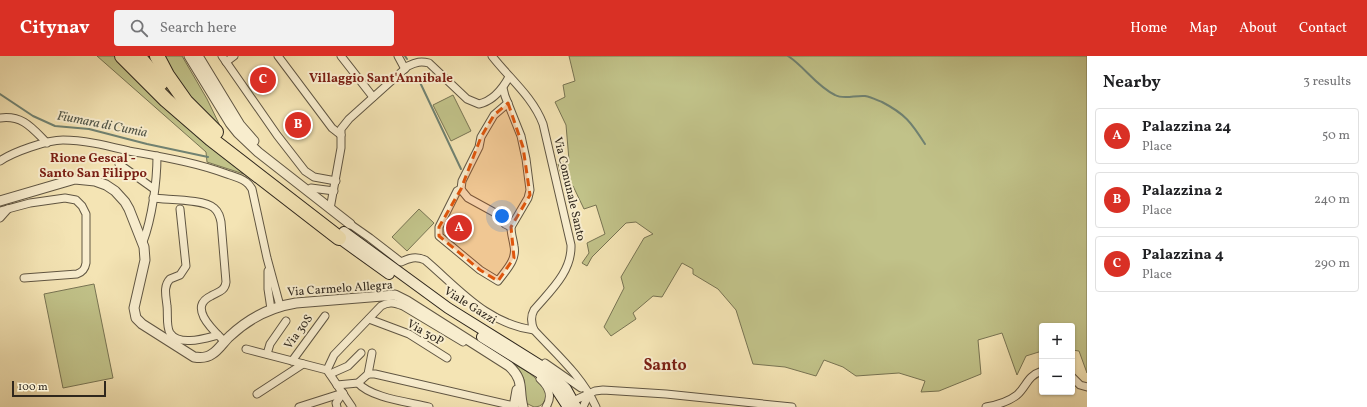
<!DOCTYPE html>
<html lang="en">
<head>
<meta charset="utf-8">
<style>
	body { margin:0; font-family:Vollkorn,serif; background:#f2f2f2; color:#202124 }
	.controls { position:absolute; right:12px; bottom:12px; display:grid; overflow:hidden; border-radius:4px; box-shadow:0 1px 3px #0004 }
	.controls button { width:36px; height:36px; display:grid; place-items:center; padding:0; border:0; border-bottom:1px solid #e0e0e0; background:#fff; color:#202124; font:20px sans-serif }
	.scale { position:absolute; left:12px; bottom:10px; width:94px; box-sizing:border-box; padding-left:4px; border:2px solid #2f271d; border-top:0; font-size:11px; line-height:14px; white-space:nowrap; color:#2f271d; -webkit-text-stroke:3px #f8edce; paint-order:stroke }
	.you { position:absolute; left:502px; top:160px; width:14px; height:14px; margin:-10px; border:3px solid #fff; border-radius:50%; background:#1a73e8; box-shadow:0 0 0 6px #1a73e833 }
	.badge { display:grid; place-items:center; width:26px; height:26px; border-radius:50%; background:#d93025; color:#fff; font-size:13px; font-weight:700 }
	.pin { position:absolute; translate:-50% -50%; border:2px solid #fff; box-shadow:0 1px 4px #0006 }
	.list { margin:0; padding:0; list-style:none }
	h2 { display:flex; justify-content:space-between; align-items:center; height:52px; margin:0; padding:0 16px; font-size:17px }
	h2 small { font-size:13px; font-weight:400; color:#757577 }
	.list li { display:grid; grid-template-columns:26px 1fr auto; gap:12px; align-items:center; box-sizing:border-box; height:56px; margin:0 8px 8px; padding:0 8px; border:1px solid #e0e0e0; border-radius:4px }
	.list b { display:block; font-size:15px; white-space:nowrap }
	.list p { margin:0; font-size:13px; white-space:nowrap; color:#757577 }
	.list em { font-size:13px; font-style:normal; color:#757577 }
	.icon { flex:none; width:22px; height:22px; fill:none; stroke:currentColor; stroke-width:2; stroke-linecap:round; stroke-linejoin:round }
	.map { position:relative; flex:none; width:1087px; height:351px; overflow:hidden }
	header { display:flex; align-items:center; gap:24px; box-sizing:border-box; height:56px; padding:0 20px; background:#d93025; color:#fff }
	header strong { font-size:19px }
	nav { display:flex; gap:22px; margin-inline-start:auto; font-size:14px }
	.search { width:280px; height:36px; background:#f2f2f2; display:flex; align-items:center; gap:10px; box-sizing:border-box; padding:0 14px; border-radius:4px; color:#757577; font-size:15px }
	main { display:flex }
	aside { flex:1; background:#fff }
	.map>svg:first-child { display:block }
	.green { fill:#c1c289; stroke:#787453 }
	.lines { fill:none; stroke-linecap:round; stroke-linejoin:round }
	.stream { stroke:#708272; stroke-width:2 }
	.minor-casing { stroke:#605643; stroke-width:9 }
	.tertiary-casing { stroke:#605643; stroke-width:11 }
	.secondary-casing { stroke:#2f271d; stroke-width:12 }
	.motorway-casing { stroke:#2f271d; stroke-width:16 }
	.minor { stroke:#f8edce; stroke-width:7 }
	.tertiary { stroke:#f8edce; stroke-width:9 }
	.secondary { stroke:#f8edce; stroke-width:10 }
	.motorway { stroke:#f4e4b4; stroke-width:14 }
	.marked { fill:#df560d; fill-opacity:0.2; stroke:#df560d; stroke-width:3; stroke-dasharray:8 5; stroke-linejoin:round }
	.labels { text-anchor:middle; dominant-baseline:central; stroke-width:4; stroke-linejoin:round; paint-order:stroke }
	.street-label { font-size:12px; fill:#2f271d; stroke:#f8edce }
	.neighbourhood-label { font-size:13px; font-weight:bold; fill:#7a1f14; stroke:#f8edce }
	.water-label { font-size:13px; font-style:italic; fill:#505548; stroke:#f8edce }
	.district-label { font-size:16px; font-weight:bold; fill:#7a1f14; stroke:#f8edce }
</style>
</head>
<body>
<header>
<strong>Citynav</strong>
<div class="search"><svg class="icon" aria-label="search" viewBox="0 0 24 24"><circle cx="10" cy="10" r="6"/><path d="M15 15l6 6"/></svg>Search here</div>
<nav><a>Home</a><a>Map</a><a>About</a><a>Contact</a></nav>
</header>
<main>
<div class="map">
<svg width="1087" height="351" viewBox="0 0 1087 351">
	<rect width="100%" height="100%" fill="#f4e4b4"/>
	<filter id="stains"><feTurbulence type="fractalNoise" baseFrequency=".005" numOctaves="4"/><feColorMatrix values="0 0 0 0 .2 0 0 0 0 .09 0 0 0 0 .02 0 0 0 .5 -.17"/></filter>
	<radialGradient id="worn" r=".72"><stop offset=".6" stop-color="#630" stop-opacity="0"/><stop offset="1" stop-color="#630" stop-opacity=".3"/></radialGradient>
	<g class="green">
		<path d="M97,0H182L207,43L223,76L213,90L256,122L207,106L206,96Z"/>
		<path d="M569,0H1087V317L1079,295L1072,294V270H1042V295L1026,300L1017,319L1002,277L978,284L981,318L939,335L921,336L925,325L899,317L856,320L843,311L824,304L816,320L785,311L753,308L736,254L718,233L693,218V213L682,207L662,241L653,240L633,257L636,263L611,280L604,271L624,232L621,221L644,182L653,178L636,166L626,167L592,201L587,210L582,207L589,197L587,187L605,178L596,149L584,153L573,130L564,128L558,108L569,104L566,69L555,46L565,41L563,29L575,25Z"/>
		<path d="M453,39L471,75L451,85L433,49Z"/>
		<path d="M419,153L434,167L407,195L392,181Z"/>
		<path d="M94,228L113,322L63,332L44,238Z"/>
		<path d="M515,309C529,315 540,325 548,337C545,345 543,351 534,351L526,347L524,324L521,317Z"/>
	</g>
	<g class="lines">
		<g class="stream">
			<path d="M405,0L407,3"/>
			<path d="M788,0C805,11 816,30 835,39C844,44 855,39 865,40C871,41 877,44 882,46C905,58 911,66 925,88"/>
			<path d="M417,20L461,113"/>
			<path d="M0,38L33,60L55,70L89,73L147,88L208,101"/>
		</g>
		<defs>
			<g id="minor">
				<path d="M222,0L277,79L305,115L314,121L336,125"/>
				<path d="M278,0L332,72L341,79"/>
				<path d="M341,0L373,41"/>
				<path d="M398,0L405,13"/>
				<path d="M492,0C509,22 533,41 543,68L571,189C572,216 550,235 534,254C530,261 531,267 534,274C556,298 582,320 596,351"/>
				<path d="M226,6L234,0"/>
				<path d="M508,47L494,59L481,81L479,91L462,125L461,133L463,136L468,142L499,159L505,168L511,171"/>
				<path d="M0,62C23,59 32,72 47,87"/>
				<path d="M0,105C13,96 47,84 63,84C85,84 108,90 129,95C162,101 195,106 227,118C233,120 241,122 246,126C249,128 250,130 252,133L267,202L280,250"/>
				<path d="M119,108L154,133"/>
				<path d="M311,132L334,135"/>
				<path d="M461,133L457,135L439,171V180L480,214L498,225C506,214 517,204 514,190C513,183 511,178 511,171L528,142L530,134L526,103L521,80L505,40L503,32"/>
				<path d="M153,142C167,144 204,143 214,152C219,156 220,161 221,166L226,226C225,235 218,236 211,240C187,251 214,275 224,285"/>
				<path d="M180,153L186,210L180,219L170,223C163,230 166,240 167,250C168,257 166,271 170,277C179,291 206,282 218,279"/>
				<path d="M330,153L341,92V73L349,63L408,10C416,6 421,5 429,7L467,43L479,48C493,45 503,32 509,21"/>
				<path d="M0,155L30,147L65,142L76,144L82,150L86,158V207C85,213 83,216 77,218L24,222"/>
				<path d="M0,162L8,153"/>
				<path d="M350,168L370,182L401,206C409,202 416,200 425,204C458,232 487,268 534,274"/>
				<path d="M143,186C152,162 157,126 157,100"/>
				<path d="M268,215V233L271,253"/>
				<path d="M369,263L409,278L447,302"/>
				<path d="M246,293L327,314L352,351"/>
				<path d="M267,298L270,288L286,265"/>
				<path d="M292,305L325,260"/>
				<path d="M545,307L581,332"/>
				<path d="M327,314L334,299L381,250C389,245 395,247 403,250L463,286"/>
				<path d="M330,318L348,310L361,297"/>
				<path d="M368,318L372,297"/>
				<path d="M1072,321L1080,329L1087,331"/>
				<path d="M540,323C549,331 553,340 546,351"/>
				<path d="M358,327C371,342 409,346 429,351"/>
				<path d="M337,329L358,327L368,318H375L514,350"/>
				<path d="M257,338L303,308"/>
				<path d="M573,345L595,335L603,334L666,338L792,351"/>
				<path d="M299,351L343,337"/>
				<path d="M337,351L336,347L343,337"/>
				<path d="M583,351L589,338"/>
				<path d="M986,351C997,349 1008,346 1017,339C1027,330 1027,320 1042,315"/>
			</g>
			<g id="tertiary">
				<path d="M189,0L230,67L238,77L258,96L350,168"/>
				<path d="M198,0L240,69L254,85"/>
				<path d="M0,145L75,123L95,125L106,129L115,135L125,146L129,153L144,191L145,204L134,252L136,262L142,268L194,301C201,302 207,302 212,298C219,294 224,285 230,280C248,263 271,251 296,247L395,239L407,245L509,310C525,325 518,333 523,351"/>
				<path d="M514,351L517,334"/>
			</g>
			<g id="secondary">
				<path d="M344,176L448,252L549,315L566,333L576,351"/>
				<path d="M339,182L389,218"/>
				<path d="M482,281L543,319L555,331L568,351"/>
			</g>
			<g id="motorway">
				<path d="M122,0L166,44L211,83L339,182"/>
				<path d="M138,0L161,27"/>
				<path d="M157,0L167,19L186,46L216,76"/>
			</g>
		</defs>
		<use href="#minor" class="minor-casing"/>
		<use href="#tertiary" class="tertiary-casing"/>
		<use href="#secondary" class="secondary-casing"/>
		<use href="#motorway" class="motorway-casing"/>
		<use href="#minor" class="minor"/>
		<use href="#tertiary" class="tertiary"/>
		<use href="#secondary" class="secondary"/>
		<use href="#motorway" class="motorway"/>
	</g>
	<path class="marked" d="M508,47L523,91L530,139L511,171L514,202L498,225L480,214L439,180V171L461,133L481,81L494,59Z"/>
	<g class="labels">
		<g class="street-label">
			<text transform="translate(569 133) rotate(77)">Via Comunale Santo</text>
			<text transform="translate(340 233) rotate(-4)">Via Carmelo Allegra</text>
			<text transform="translate(470 250) rotate(32)">Viale Gazzi</text>
			<text transform="translate(299 276) rotate(-54)">Via 30S</text>
			<text transform="translate(425 277) rotate(30)">Via 30P</text>
		</g>
		<g class="neighbourhood-label">
			<text x="381" y="23">Villaggio Sant'Annibale</text>
			<text x="93" y="103">Rione Gescal -<tspan x="93" dy="15">Santo San Filippo</tspan></text>
		</g>
		<g class="water-label">
			<text transform="translate(102 69) rotate(11)">Fiumara di Cumia</text>
		</g>
		<g class="district-label">
			<text x="665" y="310">Santo</text>
		</g>
	</g>
	<rect width="100%" height="100%" filter="url(#stains)"/>
	<rect width="100%" height="100%" fill="url(#worn)"/>
</svg>
<div class="controls">
<button>+</button>
<button>−</button>
</div>
<div class="scale">100 m</div>
<div class="you"></div>
<div class="pin badge" style="left:459px;top:172px">A</div>
<div class="pin badge" style="left:298px;top:69px">B</div>
<div class="pin badge" style="left:263px;top:24px">C</div>
</div>
<aside>
<h2>Nearby<small>3 results</small></h2>
<ul class="list">
<li><span class="badge">A</span><div><b>Palazzina 24</b><p>Place</p></div><em>50 m</em></li>
<li><span class="badge">B</span><div><b>Palazzina 2</b><p>Place</p></div><em>240 m</em></li>
<li><span class="badge">C</span><div><b>Palazzina 4</b><p>Place</p></div><em>290 m</em></li>
</ul>
</aside>
</main>
</body>
</html>
